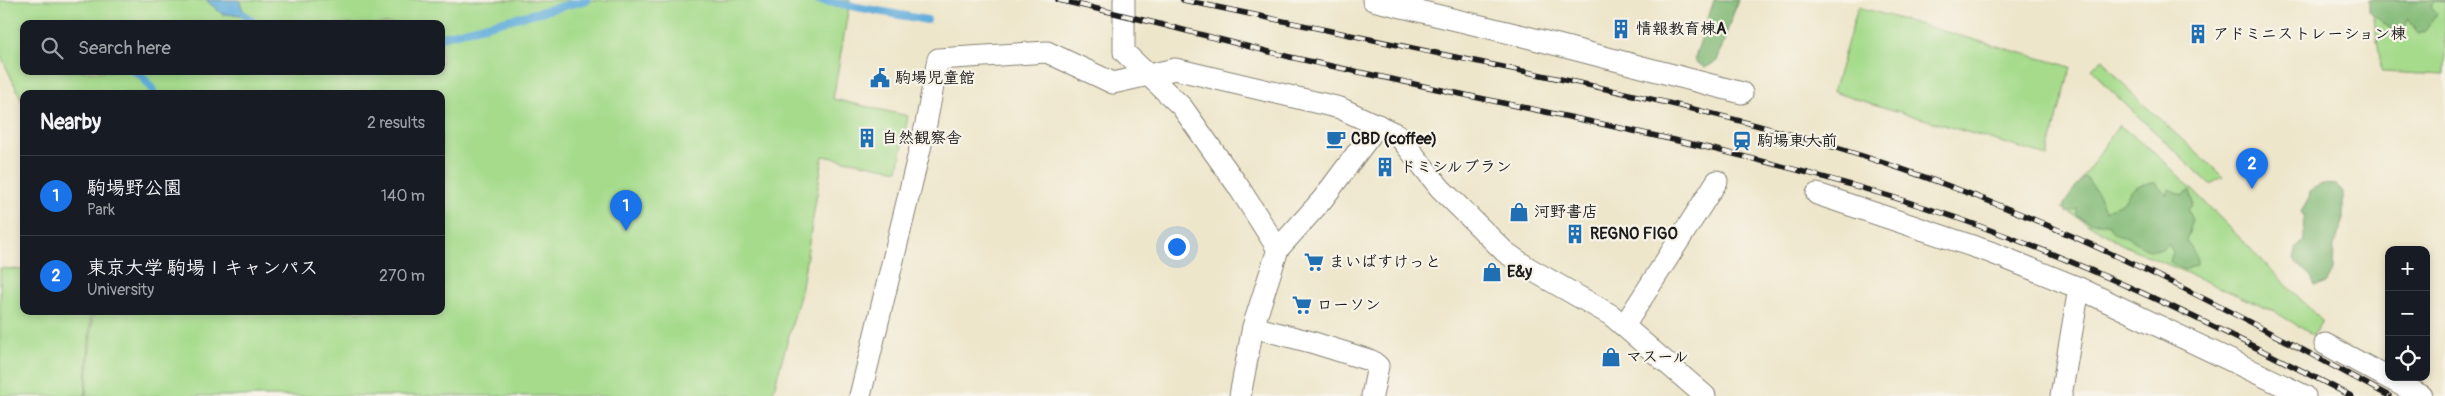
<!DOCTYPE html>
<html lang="en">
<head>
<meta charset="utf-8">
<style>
	body { margin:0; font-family:Pangolin,"Klee One",sans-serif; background:#242831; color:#f1f3f6 }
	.controls { position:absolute; right:15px; bottom:15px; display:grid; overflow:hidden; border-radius:10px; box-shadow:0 2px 8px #0003 }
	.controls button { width:45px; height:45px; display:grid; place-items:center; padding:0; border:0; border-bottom:1px solid #363941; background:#171b24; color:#f1f3f6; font:25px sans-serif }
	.you { position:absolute; left:1176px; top:246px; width:18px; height:18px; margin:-12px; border:4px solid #fff; border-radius:50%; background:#1a73e8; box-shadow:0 0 0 8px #1a73e833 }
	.badge { display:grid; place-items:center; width:32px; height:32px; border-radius:50%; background:#1a73e8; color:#fff; font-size:16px; font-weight:700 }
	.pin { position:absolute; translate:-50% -41px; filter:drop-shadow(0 1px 2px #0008) }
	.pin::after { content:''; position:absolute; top:26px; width:18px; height:15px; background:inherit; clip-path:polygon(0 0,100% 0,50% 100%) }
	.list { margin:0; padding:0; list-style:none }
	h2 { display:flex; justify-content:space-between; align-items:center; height:65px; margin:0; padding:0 20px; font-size:21px }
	h2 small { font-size:16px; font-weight:400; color:#9ea1a6 }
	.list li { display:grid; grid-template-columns:32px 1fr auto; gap:15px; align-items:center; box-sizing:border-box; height:80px; padding:0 20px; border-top:1px solid #363941 }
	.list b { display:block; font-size:19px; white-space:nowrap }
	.list p { margin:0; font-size:16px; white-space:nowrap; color:#9ea1a6 }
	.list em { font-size:16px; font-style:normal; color:#9ea1a6 }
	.icon { flex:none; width:28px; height:28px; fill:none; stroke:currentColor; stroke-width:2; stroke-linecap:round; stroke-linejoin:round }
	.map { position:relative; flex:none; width:2445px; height:396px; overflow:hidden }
	.search { position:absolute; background:#171b24; box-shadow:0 2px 8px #0003; left:20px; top:20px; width:425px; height:55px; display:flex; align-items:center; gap:12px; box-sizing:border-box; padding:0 18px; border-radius:10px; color:#9ea1a6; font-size:19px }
	.panel { position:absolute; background:#171b24; box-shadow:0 2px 8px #0003; left:20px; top:90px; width:425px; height:225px; border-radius:10px }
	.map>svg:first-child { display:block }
	.green { fill:#a6db8c; stroke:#617c54; fill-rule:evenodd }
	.forest { fill:#84bb78; stroke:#506c4a }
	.water { fill:#64aedc; stroke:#40657c }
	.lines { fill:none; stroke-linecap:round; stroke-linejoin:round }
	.stream { stroke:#64aedc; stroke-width:8 }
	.minor-casing { stroke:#858174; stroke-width:23 }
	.minor { stroke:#fff; stroke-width:21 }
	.rail-casing { stroke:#1c1c1c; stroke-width:5.5 }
	.rail { stroke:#f7f3e8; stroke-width:4; stroke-dasharray:11; stroke-linecap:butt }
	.labels { text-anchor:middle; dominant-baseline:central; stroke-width:4.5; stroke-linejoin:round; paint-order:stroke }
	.poi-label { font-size:16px; font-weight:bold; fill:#1c1c1c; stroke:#f7f3e8; text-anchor:start }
</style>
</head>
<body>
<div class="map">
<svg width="2445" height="396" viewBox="0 0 2445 396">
	<rect width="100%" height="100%" fill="#f7f3e8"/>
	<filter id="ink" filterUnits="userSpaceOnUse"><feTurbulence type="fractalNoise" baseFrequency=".02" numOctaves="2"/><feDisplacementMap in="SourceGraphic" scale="10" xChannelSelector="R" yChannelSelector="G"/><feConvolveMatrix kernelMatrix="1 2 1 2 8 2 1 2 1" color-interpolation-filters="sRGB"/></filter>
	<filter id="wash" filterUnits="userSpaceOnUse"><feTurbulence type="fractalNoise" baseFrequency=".0096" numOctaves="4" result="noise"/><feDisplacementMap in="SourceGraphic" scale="20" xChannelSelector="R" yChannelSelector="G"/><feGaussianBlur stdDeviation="1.12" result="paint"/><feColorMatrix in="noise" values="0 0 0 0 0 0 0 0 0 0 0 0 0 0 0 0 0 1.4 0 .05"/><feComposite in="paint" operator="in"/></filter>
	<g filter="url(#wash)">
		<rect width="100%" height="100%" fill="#eee6cb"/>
		<g class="green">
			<path d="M0,0H850L833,99L908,116L898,170L823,156L801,292L772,396H86L93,311H441V94H24V105L0,54ZM24,24H441V71H24Z"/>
			<path d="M2371,0H2445V75L2382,72Z"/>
			<path d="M1858,7L2071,67L2047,156L1833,92Z"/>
			<path d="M2103,59L2128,90L2223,177L2210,184L2105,85L2092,68Z"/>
			<path d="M2119,125L2164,161L2322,321L2313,335L2277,313L2121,244L2062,208Z"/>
			<path d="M0,268L24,270V311H91L85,396H0Z"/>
		</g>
		<g class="forest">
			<path d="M1714,0H1738L1717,61L1705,68L1694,60Z"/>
			<path d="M2369,0H2445V2L2434,1L2431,7L2437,14L2424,31L2418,33L2408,19L2405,28L2393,31L2369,11Z"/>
			<path d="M2086,177L2099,196L2105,211L2125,201C2131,186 2140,183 2156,183L2167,195L2169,189L2182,195L2190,190L2193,204L2188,210L2193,220L2186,241L2197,257V265L2184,270L2170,262L2173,252L2168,243L2162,250C2140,251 2145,246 2129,238C2117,232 2115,239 2108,223H2092L2077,216V209L2067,213L2064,204L2078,184Z"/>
			<path d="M2321,184L2337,185L2343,192V222L2334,246L2333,270L2326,284L2315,285L2311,277L2294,260L2297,246L2303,242C2306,233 2301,226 2305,217L2301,212L2308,200L2309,191Z"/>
		</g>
		<path class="water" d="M206,0H239L245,15L222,14Z"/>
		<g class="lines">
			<g class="stream">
				<path d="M818,0L927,20"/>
				<path d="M245,15L255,24"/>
				<path d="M441,37L587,0"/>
				<path d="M134,71L142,76L153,90V94"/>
			</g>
		</g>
	</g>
	<g filter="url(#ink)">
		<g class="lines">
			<defs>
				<g id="minor">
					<path d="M1124,0V52L1182,107L1238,186L1278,249"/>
					<path d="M1373,0L1523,36L1742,93"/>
					<path d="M1817,194L1990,252L2079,288L2305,396"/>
					<path d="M1624,326L1717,181"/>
					<path d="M1253,327L1311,342L1372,361L1378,366L1372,396"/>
					<path d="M2325,344L2422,396"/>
					<path d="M860,396L926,124L938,59L1047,52L1113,83L1175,69L1340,108L1398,135L1440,188L1505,252L1530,269L1611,315L1705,396"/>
					<path d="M1240,396L1253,327L1278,249L1322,200L1378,125"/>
					<path d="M2061,396L2079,288"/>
				</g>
			</defs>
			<use href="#minor" class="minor-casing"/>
			<use href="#minor" class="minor"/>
			<defs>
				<g id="rail">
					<path d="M1058,0C1136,17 1213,38 1290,57C1339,68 1388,78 1437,89C1601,124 1767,156 1927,208C2075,256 2214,325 2351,396"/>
					<path d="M1183,0C1290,22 1396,45 1503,67C1654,98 1805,132 1949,186C2102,242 2246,319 2389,396"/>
				</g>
			</defs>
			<use href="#rail" class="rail-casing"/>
			<use href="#rail" class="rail"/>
		</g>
	</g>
	<defs>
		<symbol id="building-bare" viewBox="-9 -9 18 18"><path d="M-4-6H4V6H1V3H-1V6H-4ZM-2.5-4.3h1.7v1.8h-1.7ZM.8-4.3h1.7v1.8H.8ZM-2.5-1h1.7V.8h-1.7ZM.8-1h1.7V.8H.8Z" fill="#1f6fb2" stroke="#f7f3e8" stroke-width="2.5" paint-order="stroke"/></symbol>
		<symbol id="civic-bare" viewBox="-9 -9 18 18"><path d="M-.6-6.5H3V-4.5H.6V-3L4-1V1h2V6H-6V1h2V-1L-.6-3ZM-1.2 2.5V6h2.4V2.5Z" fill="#1f6fb2" stroke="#f7f3e8" stroke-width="2.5" paint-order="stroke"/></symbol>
		<symbol id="cafe-bare" viewBox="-9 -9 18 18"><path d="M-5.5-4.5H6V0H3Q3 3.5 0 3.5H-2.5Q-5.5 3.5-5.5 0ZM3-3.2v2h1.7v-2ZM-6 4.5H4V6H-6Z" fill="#1f6fb2" stroke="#f7f3e8" stroke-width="2.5" paint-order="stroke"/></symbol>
		<symbol id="station-bare" viewBox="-9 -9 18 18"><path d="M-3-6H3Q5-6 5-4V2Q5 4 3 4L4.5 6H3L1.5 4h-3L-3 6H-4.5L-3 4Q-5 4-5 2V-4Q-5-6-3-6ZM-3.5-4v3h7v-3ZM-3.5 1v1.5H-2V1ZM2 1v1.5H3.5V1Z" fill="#1f6fb2" stroke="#f7f3e8" stroke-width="2.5" paint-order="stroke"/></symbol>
		<symbol id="shop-bare" viewBox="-9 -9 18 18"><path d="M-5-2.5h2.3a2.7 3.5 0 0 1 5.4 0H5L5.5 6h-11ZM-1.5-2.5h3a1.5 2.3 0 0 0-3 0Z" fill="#1f6fb2" stroke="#f7f3e8" stroke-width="2.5" paint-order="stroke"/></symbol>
		<symbol id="supermarket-bare" viewBox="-9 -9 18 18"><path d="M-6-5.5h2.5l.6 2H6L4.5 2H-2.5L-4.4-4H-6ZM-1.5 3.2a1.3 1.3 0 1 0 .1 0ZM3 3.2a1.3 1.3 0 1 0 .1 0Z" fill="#1f6fb2" stroke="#f7f3e8" stroke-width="2.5" paint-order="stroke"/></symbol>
	</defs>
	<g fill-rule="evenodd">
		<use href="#building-bare" x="1607" y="15" width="28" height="28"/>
		<use href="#building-bare" x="2184" y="20" width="28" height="28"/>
		<use href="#civic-bare" x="866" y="64" width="28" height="28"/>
		<use href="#building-bare" x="853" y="124" width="28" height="28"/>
		<use href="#cafe-bare" x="1322" y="125" width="28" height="28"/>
		<use href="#station-bare" x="1728" y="127" width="28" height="28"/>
		<use href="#building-bare" x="1371" y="153" width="28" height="28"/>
		<use href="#shop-bare" x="1505" y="198" width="28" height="28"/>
		<use href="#building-bare" x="1561" y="220" width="28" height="28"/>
		<use href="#supermarket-bare" x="1300" y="248" width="28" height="28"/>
		<use href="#shop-bare" x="1478" y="258" width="28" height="28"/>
		<use href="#supermarket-bare" x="1288" y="291" width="28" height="28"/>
		<use href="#shop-bare" x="1597" y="343" width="28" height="28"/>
	</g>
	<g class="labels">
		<g class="poi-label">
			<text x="1636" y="29">情報教育棟A</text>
			<text x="2213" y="34">アドミニストレーション棟</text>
			<text x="895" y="78">駒場児童館</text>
			<text x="882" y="138">自然観察舎</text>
			<text x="1351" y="139">CBD (coffee)</text>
			<text x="1757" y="141">駒場東大前</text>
			<text x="1400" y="167">ドミシルブラン</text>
			<text x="1534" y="212">河野書店</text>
			<text x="1590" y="234">REGNO FIGO</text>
			<text x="1329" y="262">まいばすけっと</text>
			<text x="1507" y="272">E&amp;y</text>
			<text x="1317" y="305">ローソン</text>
			<text x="1626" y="357">マスール</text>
		</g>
	</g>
</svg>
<div class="controls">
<button>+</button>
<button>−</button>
<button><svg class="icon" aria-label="locate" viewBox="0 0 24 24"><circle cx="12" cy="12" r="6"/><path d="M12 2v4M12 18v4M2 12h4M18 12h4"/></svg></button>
</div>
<div class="you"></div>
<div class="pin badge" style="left:626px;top:231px">1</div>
<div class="pin badge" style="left:2252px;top:189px">2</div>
<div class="search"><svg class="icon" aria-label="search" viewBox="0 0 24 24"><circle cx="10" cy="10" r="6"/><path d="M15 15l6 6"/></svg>Search here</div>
<section class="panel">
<h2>Nearby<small>2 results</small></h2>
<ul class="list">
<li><span class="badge">1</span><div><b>駒場野公園</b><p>Park</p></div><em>140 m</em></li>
<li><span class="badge">2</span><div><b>東京大学 駒場Ⅰキャンパス</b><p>University</p></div><em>270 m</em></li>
</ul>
</section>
</div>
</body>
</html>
